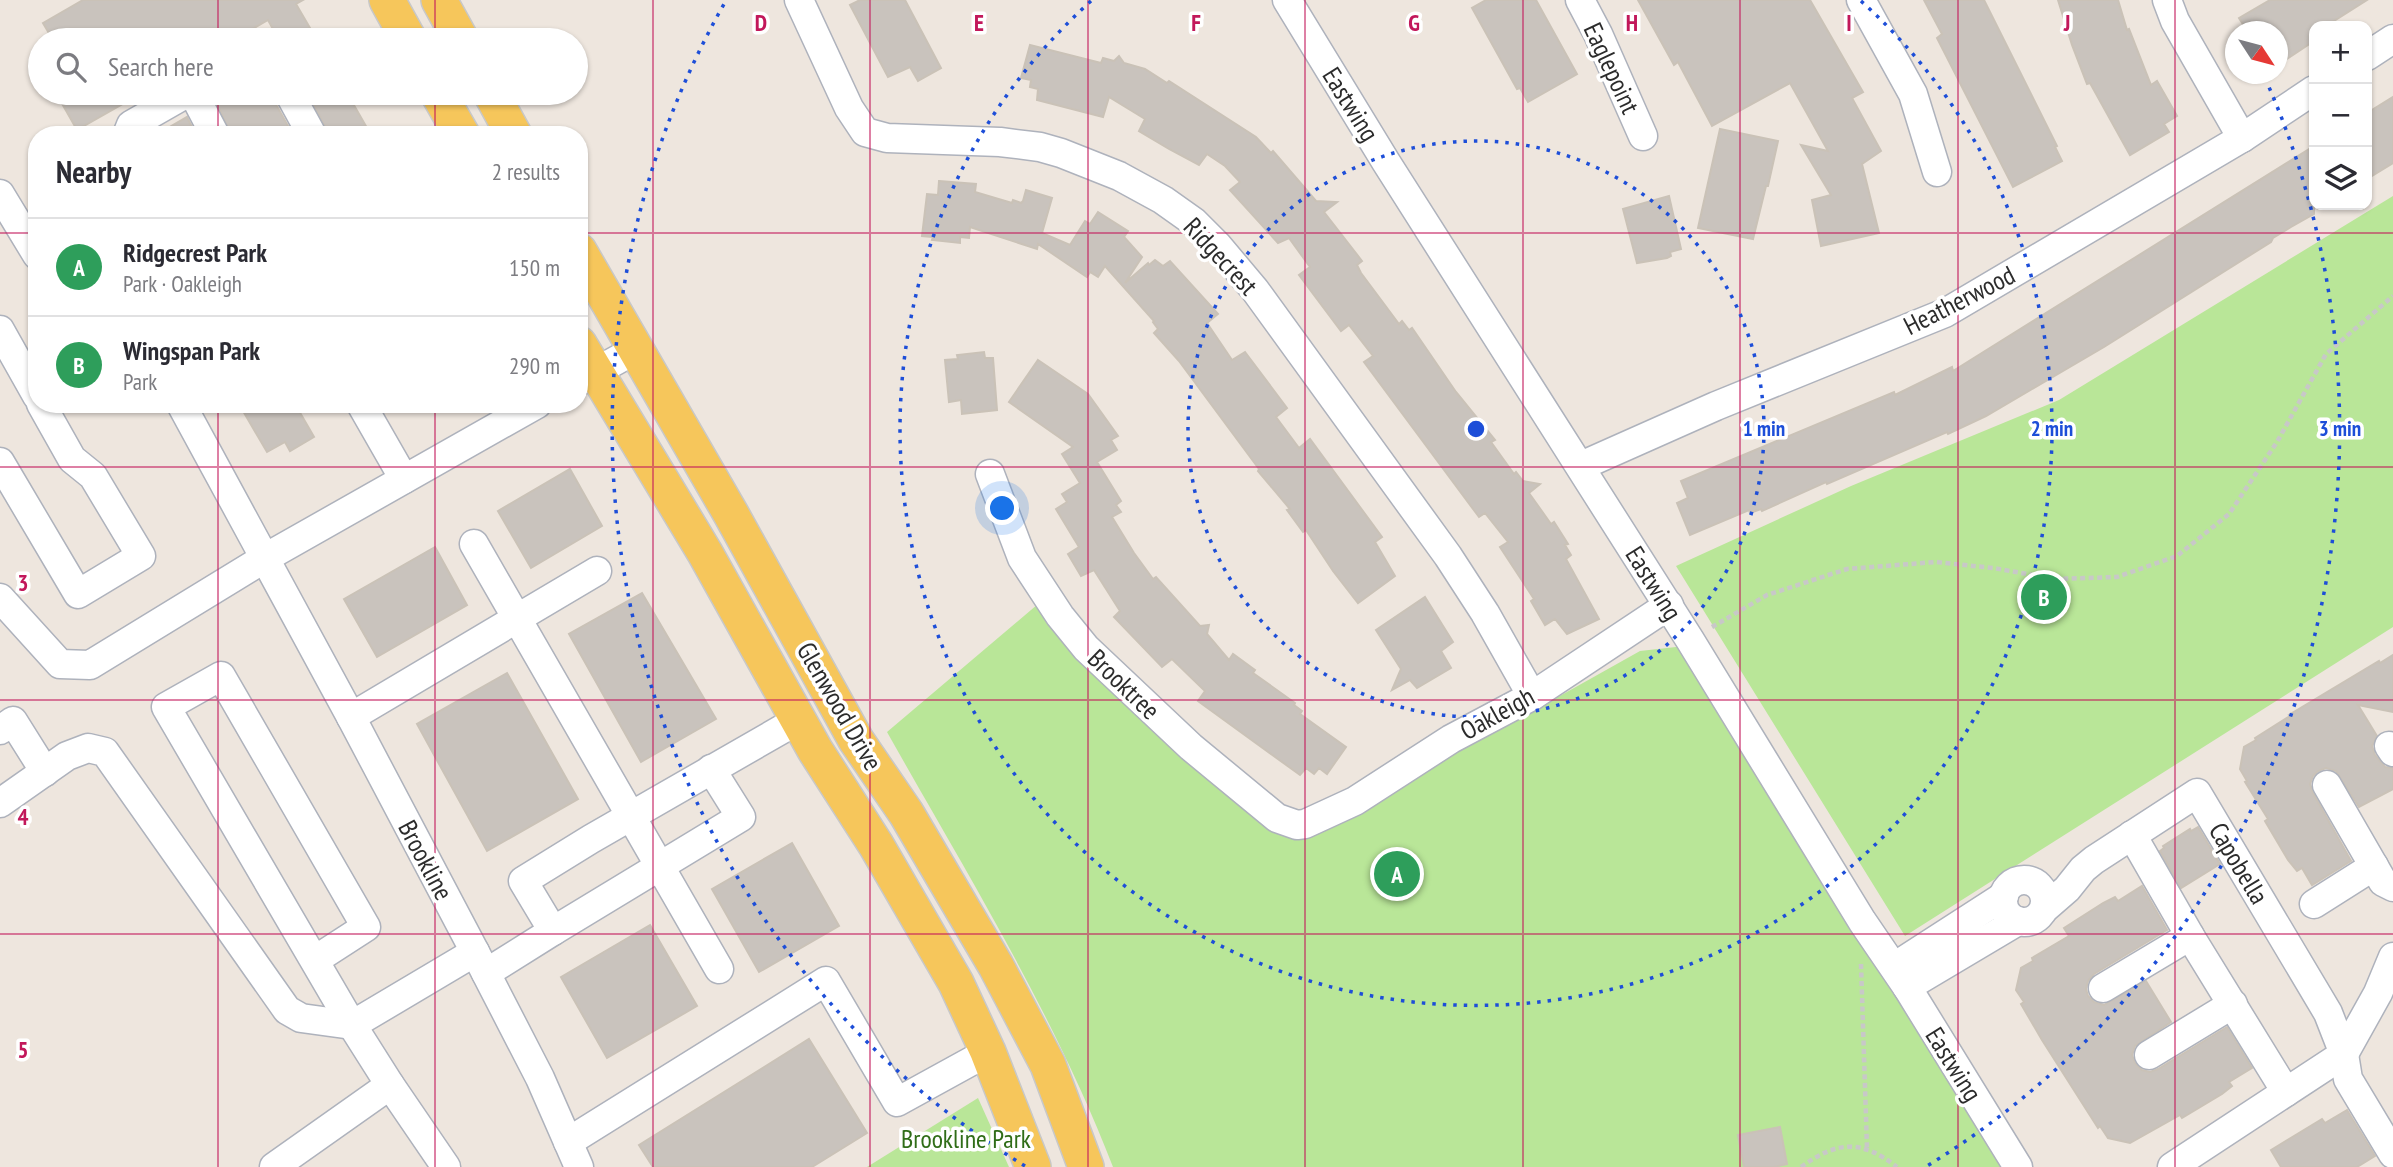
<!DOCTYPE html>
<html lang="en">
<head>
<meta charset="utf-8">
<style>
	body { margin:0; font-family:"PT Sans Narrow",sans-serif; background:#f7f7f7; color:#2b2b33 }
	.controls { position:absolute; right:21px; top:21px; display:grid; overflow:hidden; border-radius:14px; box-shadow:0 2px 5px #0004 }
	.controls button { width:63px; height:63px; display:grid; place-items:center; padding:0; border:0; border-bottom:2px solid #e1e1e2; background:#fff; color:#2b2b33; font:35px sans-serif }
	.compass { position:absolute; left:2225px; top:21px; width:63px; height:63px; border-radius:50%; background:#fff; box-shadow:0 2px 5px #0004; rotate:126deg }
	.you { position:absolute; left:1003px; top:509px; width:24px; height:24px; margin:-18px; border:5px solid #fff; border-radius:50%; background:#1a73e8; box-shadow:0 0 0 10px #1a73e833 }
	.badge { display:grid; place-items:center; width:46px; height:46px; border-radius:50%; background:#7c3aed; color:#fff; font-size:23px; font-weight:700 }
	.pin { position:absolute; translate:-50% -50%; border:4px solid #fff; box-shadow:0 2px 7px #0006 }
	.list { margin:0; padding:0; list-style:none }
	h2 { display:flex; justify-content:space-between; align-items:center; height:91px; margin:0; padding:0 28px; font-size:30px }
	h2 small { font-size:23px; font-weight:400; color:#7c7c81 }
	.list li { display:grid; grid-template-columns:46px 1fr auto; gap:21px; align-items:center; box-sizing:border-box; height:98px; padding:0 28px; border-top:2px solid #e1e1e2 }
	.list b { display:block; font-size:26px; white-space:nowrap }
	.list p { margin:0; font-size:23px; white-space:nowrap; color:#7c7c81 }
	.list em { font-size:23px; font-style:normal; color:#7c7c81 }
	.icon { flex:none; width:38px; height:38px; fill:none; stroke:currentColor; stroke-width:2; stroke-linecap:round; stroke-linejoin:round }
	.map { position:relative; flex:none; width:2393px; height:1167px; overflow:hidden }
	.search { position:absolute; background:#fff; box-shadow:0 2px 5px #0004; left:28px; top:28px; width:560px; height:77px; display:flex; align-items:center; gap:18px; box-sizing:border-box; padding:0 24px; border-radius:38px; color:#7c7c81; font-size:26px }
	.panel { position:absolute; background:#fff; box-shadow:0 2px 5px #0004; left:28px; top:126px; width:560px; height:287px; border-radius:28px }
	.map>svg:first-child { display:block }
	.green { fill:#b9e698 }
	.building { fill:#c9c3bd; stroke:#cac2b7; stroke-width:2 }
	.lines { fill:none; stroke-linecap:round; stroke-linejoin:round }
	.minor-casing { stroke:#aeb2bc; stroke-width:31 }
	.major-casing { stroke:#c8c8c8; stroke-width:38 }
	.path { stroke:#c8c8c8; stroke-width:4.5; stroke-dasharray:5 3.5; stroke-linecap:butt }
	.minor { stroke:#fff; stroke-width:28 }
	.major { stroke:#f6c65b; stroke-width:35 }
	.grid { fill:none; stroke:#c2185b; stroke-width:2; stroke-opacity:0.55 }
	.ring { fill:none; stroke:#1d4ed8; stroke-width:3.5; stroke-dasharray:3.5 7 }
	.labels { text-anchor:middle; dominant-baseline:central; stroke-width:7; stroke-linejoin:round; paint-order:stroke }
	.street-label { font-size:26px; fill:#2c2c2c; stroke:#fff }
	.park-label { font-size:26px; fill:#306d18; stroke:#fff }
	.grid-label { font-size:23px; text-anchor:middle; font-weight:bold; fill:#c2185b; stroke:#fff; stroke-width:7; stroke-linejoin:round; paint-order:stroke }
	.centre { fill:#1d4ed8; stroke:#fff; stroke-width:3.5 }
	.ring-label { font-size:21px; text-anchor:middle; font-weight:bold; fill:#1d4ed8; stroke:#fff; stroke-width:7; stroke-linejoin:round; paint-order:stroke }
</style>
</head>
<body>
<div class="map">
<svg width="2393" height="1167" viewBox="0 0 2393 1167">
	<rect width="100%" height="100%" fill="#eee6de"/>
	<g class="green">
		<path d="M2393,196V627L1905,936L1676,566L1851,486L2059,400Z"/>
		<path d="M1051,593L1125,679L1228,767L1315,828L1343,822L1368,797L1533,711L1640,651L1685,646L2013,1167H1113C1054,1014 967,874 887,732Z"/>
		<path d="M978,1098L1009,1167H867Z"/>
	</g>
	<g class="building">
		<path d="M83,0H303L296,4L317,40H279L268,20L233,40H53L43,23Z"/>
		<path d="M860,0H905L941,68L918,81L910,67L888,77L850,5Z"/>
		<path d="M1486,0H1536L1577,74L1528,102L1520,88L1517,89L1472,8Z"/>
		<path d="M1638,0H1810L1863,92L1852,98L1881,151L1862,164L1879,233L1821,246L1812,200L1831,195L1801,145L1828,151L1790,83L1712,126L1678,62L1674,65Z"/>
		<path d="M1924,0H1984L2057,146L2055,147L2062,161L2013,187L1937,38L1942,34Z"/>
		<path d="M2058,0H2118L2127,30L2129,29L2151,85L2157,81L2177,116L2164,124L2169,132L2130,155L2090,83L2087,84L2072,45Z"/>
		<path d="M2270,0H2367L2326,26H2314V41L2278,65V32H2248L2239,18Z"/>
		<path d="M1030,45L1101,63L1103,58L1114,61L1119,56L1124,63L1145,69L1167,83L1169,81L1256,137L1271,153L1273,151L1316,201L1337,202L1324,212L1362,261L1357,265L1361,273L1399,324L1402,321L1409,330L1412,328L1456,392L1495,440L1491,442L1514,474L1516,472L1523,481L1540,484L1529,493L1551,524L1554,522L1568,544L1565,545L1571,555L1566,559L1599,619L1567,634L1555,619L1545,625L1531,601L1534,599L1500,547L1508,542L1485,513L1479,517L1364,362L1373,356L1349,325L1341,331L1299,275L1310,267L1289,238L1278,243L1230,190L1240,182L1225,166L1207,154L1199,165L1169,149L1139,131L1145,119L1109,97L1103,117L1037,100L1038,89L1030,87L1031,80L1021,78Z"/>
		<path d="M56,93H142L77,130Z"/>
		<path d="M230,93H272L274,101L293,135H231L216,101Z"/>
		<path d="M308,93H347L371,135H329Z"/>
		<path d="M2393,97V163L2367,179V113Z"/>
		<path d="M187,117L196,135H156Z"/>
		<path d="M1720,129L1778,141L1768,186H1766L1753,239L1698,228Z"/>
		<path d="M2314,146V214L2291,227L2273,238L2271,242L2104,347L1986,416L1948,434L1947,432L1827,484L1826,482L1762,511L1761,509L1750,513L1749,510L1690,535L1677,503L1688,498L1681,481L1894,392L1895,395L1952,367L1953,371Z"/>
		<path d="M939,181L976,184L975,192L1012,203L1013,200L1021,203L1023,201L1026,190L1052,198L1042,233L1070,245L1085,221L1090,224L1098,212L1128,231L1124,237L1142,257L1125,283L1148,263L1149,265L1155,260L1163,266L1170,261L1218,314L1207,323L1232,360L1245,352L1287,408L1276,417L1299,448L1310,439L1382,537L1375,542L1395,576L1358,603L1333,571L1306,530L1303,532L1287,510L1290,509L1258,471L1259,469L1179,361L1154,333L1158,329L1153,322L1154,321L1105,266L1098,277L1090,272L1087,277L1038,244L1037,249L970,227L969,238L960,237V243L932,240L933,237L922,236L927,194L938,195Z"/>
		<path d="M1669,196L1681,249L1670,252L1671,256L1667,258L1637,263L1623,209Z"/>
		<path d="M984,352L985,358H993L997,410L962,414L961,400L949,402L945,360L958,359L957,355Z"/>
		<path d="M1038,360L1088,394L1118,436L1111,440L1117,450L1097,462L1121,501L1116,505L1121,512L1112,517L1134,553L1153,579L1156,577L1200,626L1209,625L1207,634L1229,660L1233,654L1255,670L1253,673L1295,703L1294,705L1302,711L1300,714L1346,747L1327,774L1319,768L1314,774L1306,768L1300,775L1198,701L1205,691L1172,659L1162,667L1114,617L1120,611L1094,570L1081,576L1068,554L1079,547L1056,509L1067,502L1062,494L1080,483L1062,454L1073,447L1009,402Z"/>
		<path d="M239,404H295L314,437L290,451L285,442L267,452Z"/>
		<path d="M570,469L602,526L531,568L498,511Z"/>
		<path d="M435,547L467,605L377,657L344,599Z"/>
		<path d="M642,593L716,719L641,762L569,634Z"/>
		<path d="M1425,597L1453,642L1441,651L1451,668L1417,688L1410,680L1392,690L1401,669L1376,630Z"/>
		<path d="M2393,655V712L2358,705L2377,736L2372,746L2375,755L2385,767L2393,768V789L2359,807L2336,771L2326,768L2318,771L2313,776L2310,784L2313,793L2351,861L2312,885L2302,868L2297,871L2288,860L2265,821L2268,819L2245,782L2247,781L2240,769L2244,747L2256,740L2255,738L2290,716L2289,715L2379,661L2380,663Z"/>
		<path d="M507,673L578,799L487,851L417,724Z"/>
		<path d="M2198,827L2220,864L2181,888L2160,851L2164,848L2163,846L2190,829L2191,831Z"/>
		<path d="M792,843L839,926L759,972L712,889Z"/>
		<path d="M2142,886L2167,930L2094,974L2088,981L2086,989L2088,996L2094,1002L2104,1005L2146,981L2171,1022L2135,1046L2132,1055L2135,1063L2142,1070L2150,1072L2158,1069L2227,1027L2252,1068L2229,1082L2232,1086L2222,1094L2182,1118L2180,1115L2130,1143L2108,1138L2100,1126L2098,1128L2042,1040L2021,1004L2024,1002L2016,990L2021,968L2033,961L2032,958L2069,936L2064,928L2103,903L2115,897L2118,901Z"/>
		<path d="M650,925L697,1006L607,1058L561,977Z"/>
		<path d="M809,1039L867,1133L812,1167H653L639,1145Z"/>
		<path d="M2347,1110L2375,1156L2357,1167H2281L2271,1150L2322,1119L2325,1123Z"/>
		<path d="M1780,1127L1787,1164L1774,1167H1744L1738,1135Z"/>
	</g>
	<g class="lines">
		<defs>
			<g id="minor">
				<path d="M799,0L849,108L865,132L887,138L1000,142L1040,147L1061,153L1119,176L1163,200L1194,222L1218,246L1255,290L1448,556L1485,613L1532,696"/>
				<path d="M1287,0L1386,162L1690,640L1862,921L1907,987L2018,1167"/>
				<path d="M1580,0L1598,34L1643,136"/>
				<path d="M1861,0L1913,94L1937,172"/>
				<path d="M2167,0L2175,21L2242,138"/>
				<path d="M2367,56L2393,39"/>
				<path d="M193,93L215,135"/>
				<path d="M289,93L312,135"/>
				<path d="M127,135L131,125L187,93"/>
				<path d="M0,194L37,255"/>
				<path d="M0,330L37,396"/>
				<path d="M579,381L635,350"/>
				<path d="M181,404L351,717L475,952L540,1078L579,1167"/>
				<path d="M361,404L404,479"/>
				<path d="M0,462L78,594L141,556L93,476L72,459L41,404"/>
				<path d="M1581,466L1716,406L1945,313L2242,138L2314,90"/>
				<path d="M990,474L1022,558L1060,616L1086,648L1191,747L1277,818L1297,825L1305,824L1355,801L1451,739L1532,696L1669,605"/>
				<path d="M474,544L719,969"/>
				<path d="M0,598L60,664L90,665L265,558L537,404"/>
				<path d="M351,717L597,571"/>
				<path d="M0,730L13,721L45,772"/>
				<path d="M2389,746L2393,752"/>
				<path d="M2327,785L2383,882L2393,887"/>
				<path d="M0,803L67,756L88,748L105,752L287,1010L301,1018L352,1025"/>
				<path d="M2132,835L2190,936L2286,1092"/>
				<circle cx="2024" cy="901" r="21"/>
				<path d="M2314,904L2374,866"/>
				<path d="M2044,909L2067,889L2083,869L2094,860L2197,793L2328,1013L2344,1054L2348,1079L2393,1154"/>
				<path d="M553,931L741,817L711,769"/>
				<path d="M315,960L366,927L221,676L166,707L352,1025"/>
				<path d="M1894,967L2004,896"/>
				<path d="M486,973L553,931L523,881L591,839L798,720"/>
				<path d="M1907,987L2018,921"/>
				<path d="M2103,988L2190,936"/>
				<path d="M2149,1055L2233,1004"/>
				<path d="M568,1142L826,981L897,1102L988,1052"/>
				<path d="M274,1167L390,1085"/>
				<path d="M446,1167L390,1085L352,1025L475,952"/>
				<path d="M2172,1167L2344,1054L2378,993L2393,957"/>
			</g>
			<g id="major">
				<path d="M387,0L409,40"/>
				<path d="M439,0L461,40"/>
				<path d="M438,93L462,135"/>
				<path d="M491,93L514,135"/>
				<path d="M579,251L731,514L856,740L906,813L996,966L1048,1065L1086,1167"/>
				<path d="M579,344L705,553L815,750L876,845L956,983L988,1052L1033,1167"/>
			</g>
		</defs>
		<use href="#minor" class="minor-casing"/>
		<use href="#major" class="major-casing"/>
		<g class="path">
			<path d="M1712,627L1767,595L1847,569L1936,562L1993,568L2056,579L2117,577L2177,556L2229,514L2277,442L2326,354L2393,296"/>
			<path d="M1861,964L1867,1148"/>
			<path d="M1801,1167C1837,1141 1861,1139 1897,1167"/>
		</g>
		<use href="#minor" class="minor"/>
		<use href="#major" class="major"/>
	</g>
	<path class="grid" d="M218,0V40M435,0V40M653,0V1167M870,0V1167M1088,0V1167M1305,0V1167M1523,0V1167M1740,0V1167M1958,0V1167M2175,0V1167M218,93V135M435,93V135M0,233H37M579,233H2393M218,404V1167M435,404V1167M0,467H2393M0,700H2393M0,934H2393"/>
	<g class="ring">
		<circle cx="1476" cy="429" r="288"/>
		<path d="M1861 1A576 576 0 1 1 1091 1"/>
		<path d="M1025 1166A864 864 0 0 1 724 4M2265 78A864 864 0 0 1 1927 1166"/>
	</g>
	<g class="labels">
		<g class="street-label">
			<text transform="translate(1612 68) rotate(65)">Eaglepoint</text>
			<text transform="translate(1351 104) rotate(58)">Eastwing</text>
			<text transform="translate(1221 256) rotate(47)">Ridgecrest</text>
			<text transform="translate(1959 300) rotate(-27)">Heatherwood</text>
			<text transform="translate(1654 583) rotate(58)">Eastwing</text>
			<text transform="translate(1124 684) rotate(44)">Brooktree</text>
			<text transform="translate(840 706) rotate(60)">Glenwood Drive</text>
			<text transform="translate(1497 713) rotate(-29)">Oakleigh</text>
			<text transform="translate(426 860) rotate(62)">Brookline</text>
			<text transform="translate(2239 863) rotate(59)">Capobella</text>
			<text transform="translate(1954 1064) rotate(58)">Eastwing</text>
		</g>
		<g class="park-label">
			<text x="966" y="1138">Brookline Park</text>
		</g>
	</g>
	<g class="grid-label">
		<text x="761" y="31">D</text>
		<text x="979" y="31">E</text>
		<text x="1196" y="31">F</text>
		<text x="1414" y="31">G</text>
		<text x="1632" y="31">H</text>
		<text x="1849" y="31">I</text>
		<text x="2067" y="31">J</text>
		<text x="23" y="591">3</text>
		<text x="23" y="825">4</text>
		<text x="23" y="1058">5</text>
	</g>
	<circle cx="1476" cy="429" r="10" class="centre"/>
	<g class="ring-label">
		<text x="1764" y="436">1 min</text>
		<text x="2052" y="436">2 min</text>
		<text x="2340" y="436">3 min</text>
	</g>
</svg>
<div class="controls">
<button>+</button>
<button>−</button>
<button><svg class="icon" aria-label="layers" viewBox="0 0 24 24"><path d="M12 4l9 5-9 5-9-5zM3 14l9 5 9-5"/></svg></button>
</div>
<svg class="compass" viewBox="-18 -18 36 36"><path d="M0-13l5 13h-10z" fill="#e53935"/><path d="M0 13l5-13h-10z" fill="#7c7c81"/></svg>
<div class="you"></div>
<div class="pin badge" style="left:1397px;top:874px;background:#2e9e5b">A</div>
<div class="pin badge" style="left:2044px;top:597px;background:#2e9e5b">B</div>
<div class="search"><svg class="icon" aria-label="search" viewBox="0 0 24 24"><circle cx="10" cy="10" r="6"/><path d="M15 15l6 6"/></svg>Search here</div>
<section class="panel">
<h2>Nearby<small>2 results</small></h2>
<ul class="list">
<li><span class="badge" style="background:#2e9e5b">A</span><div><b>Ridgecrest Park</b><p>Park · Oakleigh</p></div><em>150 m</em></li>
<li><span class="badge" style="background:#2e9e5b">B</span><div><b>Wingspan Park</b><p>Park</p></div><em>290 m</em></li>
</ul>
</section>
</div>
</body>
</html>
